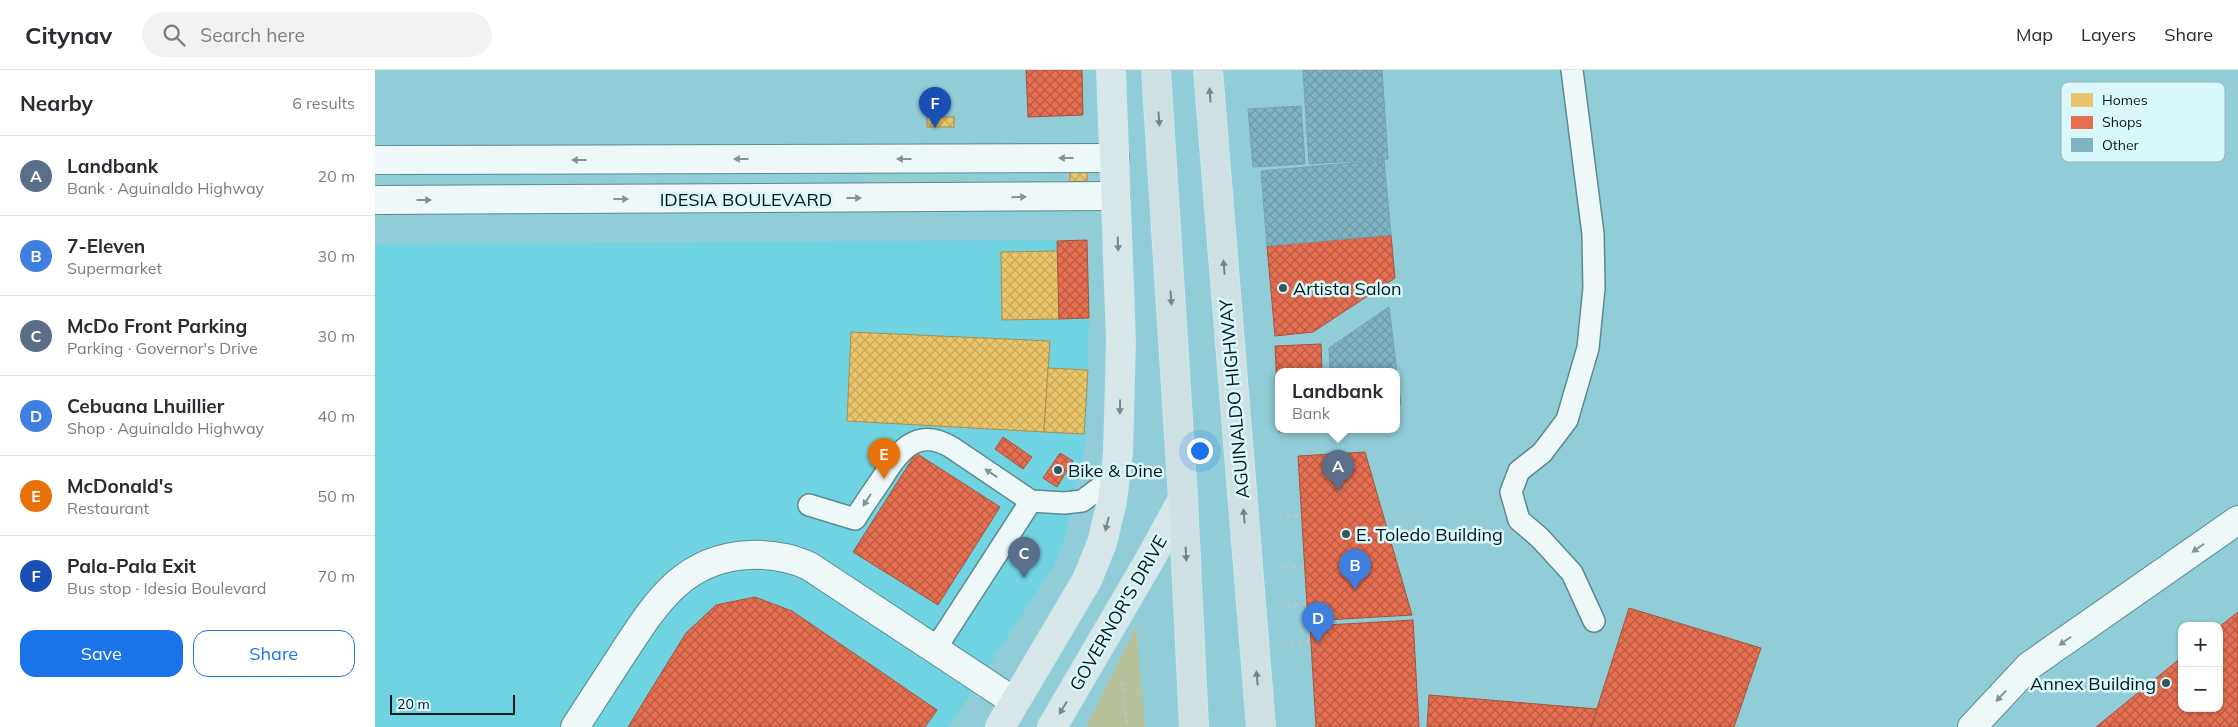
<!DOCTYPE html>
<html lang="en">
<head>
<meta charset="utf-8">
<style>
	body { margin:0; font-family:Mulish,sans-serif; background:#f2f2f3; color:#2b2b33 }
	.controls { position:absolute; right:15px; bottom:15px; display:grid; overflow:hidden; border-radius:10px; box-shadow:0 1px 4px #0004 }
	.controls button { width:45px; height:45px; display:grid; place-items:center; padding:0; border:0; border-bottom:1px solid #e1e1e2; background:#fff; color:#2b2b33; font:25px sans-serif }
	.scale { position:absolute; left:15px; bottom:12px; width:125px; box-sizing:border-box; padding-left:5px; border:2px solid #01181c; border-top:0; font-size:14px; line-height:18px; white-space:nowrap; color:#01181c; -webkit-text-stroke:4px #daf7fc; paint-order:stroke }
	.you { position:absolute; left:824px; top:380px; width:18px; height:18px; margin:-12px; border:4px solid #fff; border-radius:50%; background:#1a73e8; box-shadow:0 0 0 8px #1a73e833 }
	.badge { display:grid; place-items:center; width:32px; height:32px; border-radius:50%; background:#1a73e8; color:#fff; font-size:16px; font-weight:700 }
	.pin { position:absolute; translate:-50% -41px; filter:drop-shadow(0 1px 2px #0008) }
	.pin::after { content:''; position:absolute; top:26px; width:18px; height:15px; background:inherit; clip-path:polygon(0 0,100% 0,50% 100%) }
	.popup { position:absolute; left:900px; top:298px; width:125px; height:65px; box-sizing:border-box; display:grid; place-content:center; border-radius:10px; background:#fff; filter:drop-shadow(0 1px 4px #0005); font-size:16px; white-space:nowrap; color:#7c7c81 }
	.popup b { font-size:19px; color:#2b2b33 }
	.popup::after { content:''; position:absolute; left:50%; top:100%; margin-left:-10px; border:10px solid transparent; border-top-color:#fff }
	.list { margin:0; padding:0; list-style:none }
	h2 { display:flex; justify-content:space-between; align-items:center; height:65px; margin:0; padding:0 20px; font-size:21px }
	h2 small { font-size:16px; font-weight:400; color:#7c7c81 }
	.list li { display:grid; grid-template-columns:32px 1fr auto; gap:15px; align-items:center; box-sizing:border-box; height:80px; padding:0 20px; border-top:1px solid #e1e1e2 }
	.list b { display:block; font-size:19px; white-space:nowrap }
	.list p { margin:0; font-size:16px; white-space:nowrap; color:#7c7c81 }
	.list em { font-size:16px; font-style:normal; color:#7c7c81 }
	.actions { display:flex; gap:10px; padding:15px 20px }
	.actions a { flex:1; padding:11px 0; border:1px solid #1a73e8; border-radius:15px; text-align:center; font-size:18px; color:#1a73e8 }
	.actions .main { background:#1a73e8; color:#fff }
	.icon { flex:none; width:28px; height:28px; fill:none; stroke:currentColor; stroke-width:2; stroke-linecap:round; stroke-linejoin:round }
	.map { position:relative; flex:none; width:1863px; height:657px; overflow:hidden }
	header { display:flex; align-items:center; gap:30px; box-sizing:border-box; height:70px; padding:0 25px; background:#fff; border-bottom:1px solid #e1e1e2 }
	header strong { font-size:24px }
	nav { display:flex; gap:28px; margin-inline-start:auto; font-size:18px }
	.search { width:350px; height:45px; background:#f2f2f3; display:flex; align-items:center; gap:12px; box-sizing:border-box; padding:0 18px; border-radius:28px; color:#7c7c81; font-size:19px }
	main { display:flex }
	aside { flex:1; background:#fff }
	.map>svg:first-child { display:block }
	.built { fill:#70d3e2 }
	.green { fill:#b7c19b }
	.homes { fill:url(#homes-cross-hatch); stroke:#a39053 }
	.shops { fill:url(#shops-cross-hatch); stroke:#a25541 }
	.building { fill:url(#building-cross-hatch); stroke:#74a3ae }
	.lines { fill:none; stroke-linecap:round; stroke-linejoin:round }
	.service-casing { stroke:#5b8a91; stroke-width:24 }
	.minor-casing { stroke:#5b8a91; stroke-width:30 }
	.tertiary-casing { stroke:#5b8a91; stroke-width:30 }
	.primary-casing { stroke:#cde8ed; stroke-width:30 }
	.trunk-casing { stroke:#cde8ed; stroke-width:30 }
	.path { stroke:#b5c7ca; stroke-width:3; stroke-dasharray:4 4; stroke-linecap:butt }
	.service { stroke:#eef8f9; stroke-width:21 }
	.minor { stroke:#eef8f9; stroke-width:28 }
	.tertiary { stroke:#eef8f9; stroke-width:28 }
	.primary { stroke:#d6e6e9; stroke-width:28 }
	.trunk { stroke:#cee0e4; stroke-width:28 }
	.oneway { fill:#72868a }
	.oneway2 { fill:#839396 }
	.oneway3 { fill:#76898d }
	.poi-dot { fill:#33575d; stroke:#daf7fc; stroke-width:2 }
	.labels { text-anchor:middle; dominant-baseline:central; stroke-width:5; stroke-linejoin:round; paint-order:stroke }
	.street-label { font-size:18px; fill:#01181c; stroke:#daf7fc }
	.poi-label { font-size:18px; fill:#01181c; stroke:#daf7fc; text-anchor:start }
	.key { fill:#daf7fc; stroke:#99b4b9; stroke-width:1 }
	.key-label { font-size:14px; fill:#01181c }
</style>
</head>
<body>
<header>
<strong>Citynav</strong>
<div class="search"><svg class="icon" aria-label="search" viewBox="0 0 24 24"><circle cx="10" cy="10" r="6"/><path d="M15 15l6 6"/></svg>Search here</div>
<nav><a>Map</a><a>Layers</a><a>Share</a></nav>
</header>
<main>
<aside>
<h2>Nearby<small>6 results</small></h2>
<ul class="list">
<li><span class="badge" style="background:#5c6f8a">A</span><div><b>Landbank</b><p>Bank · Aguinaldo Highway</p></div><em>20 m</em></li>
<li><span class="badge" style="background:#3f7fe0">B</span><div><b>7-Eleven</b><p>Supermarket</p></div><em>30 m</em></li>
<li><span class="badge" style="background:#5c6f8a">C</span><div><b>McDo Front Parking</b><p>Parking · Governor's Drive</p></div><em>30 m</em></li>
<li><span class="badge" style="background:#3f7fe0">D</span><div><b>Cebuana Lhuillier</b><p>Shop · Aguinaldo Highway</p></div><em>40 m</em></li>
<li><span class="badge" style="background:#e8710a">E</span><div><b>McDonald's</b><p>Restaurant</p></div><em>50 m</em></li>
<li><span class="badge" style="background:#1a4fb4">F</span><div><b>Pala-Pala Exit</b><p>Bus stop · Idesia Boulevard</p></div><em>70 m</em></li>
</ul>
<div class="actions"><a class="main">Save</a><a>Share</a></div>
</aside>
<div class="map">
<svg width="1863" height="657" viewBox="0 0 1863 657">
	<defs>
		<pattern id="homes-cross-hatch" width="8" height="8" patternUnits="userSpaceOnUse" patternTransform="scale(1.25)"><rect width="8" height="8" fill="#e9c46a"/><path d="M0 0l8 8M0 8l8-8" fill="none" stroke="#c6a85b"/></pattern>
		<pattern id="shops-cross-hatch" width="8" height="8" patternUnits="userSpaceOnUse" patternTransform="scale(1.25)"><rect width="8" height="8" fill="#e76f51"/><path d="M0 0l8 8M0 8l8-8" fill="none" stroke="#b95a42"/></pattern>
		<pattern id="building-cross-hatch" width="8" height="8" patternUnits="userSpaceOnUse" patternTransform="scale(1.25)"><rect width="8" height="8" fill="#80b4c2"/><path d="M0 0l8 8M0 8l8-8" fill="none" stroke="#6d9aa6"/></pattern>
	</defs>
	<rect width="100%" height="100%" fill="#90cdd7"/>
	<path class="built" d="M712,170L714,248L712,364L690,468L679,495L574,657H0V174Z"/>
	<path class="green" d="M761,556L770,657H711Z"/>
	<g class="homes">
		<rect x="552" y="47" width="27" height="10"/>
		<path d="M695,101H712V111L695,112Z"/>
		<path d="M683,181L684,249L627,250L626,182Z"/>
		<path d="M476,262L675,271L669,362L472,351Z"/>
		<path d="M673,298L713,300L709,364L669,362Z"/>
	</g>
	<g class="shops">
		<path d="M651,0H707L708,45L653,47Z"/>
		<path d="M1016,165L1020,208L938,262L900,266L892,176Z"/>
		<path d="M712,170L714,248L684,249L682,171Z"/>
		<path d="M946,274L947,302H904V360H949L904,362L900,276Z"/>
		<path d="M628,367L657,387L648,399L620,379Z"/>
		<path d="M990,382L1037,545L933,551L923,386Z"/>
		<path d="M541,383L625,437L563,535L478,482Z"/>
		<path d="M685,383L698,391L682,417L668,408Z"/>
		<path d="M380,527L417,541L562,640L550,657H253L311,563L341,535Z"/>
		<path d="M1254,538L1386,578L1359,657H1216Z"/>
		<path d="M1863,542V657H1721L1807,587V638H1844V557Z"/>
		<path d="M1038,550L1044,657H941L935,556Z"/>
		<path d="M1054,625L1222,639L1216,657H1052Z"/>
	</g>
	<g class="building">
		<path d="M928,0H1007L1013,89L934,94Z"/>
		<path d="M926,36L930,94L878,97L873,39Z"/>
		<path d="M1009,90L1016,165L892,176L886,101Z"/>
		<path d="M1014,237L1026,334L1022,336V302H955L954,278Z"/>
	</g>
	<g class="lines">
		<defs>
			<g id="service">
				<path d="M1197,0L1218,164L1219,218L1213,278L1192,350L1167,383L1144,401L1136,422L1144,450L1165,468L1197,503L1219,551"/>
				<path d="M434,435L480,449C488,436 497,423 506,410C523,383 540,356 576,377L656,431L689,433L707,431L741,406"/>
				<path d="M559,581L656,431"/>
			</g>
			<g id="minor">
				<path d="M200,657C217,631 233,606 250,580C282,531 310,488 374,485C395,484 415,487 434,496L640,632"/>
				<path d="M1597,657L1654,596L1863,450"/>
			</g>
			<g id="tertiary">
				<path d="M0,90L740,88"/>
				<path d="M0,130L741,126"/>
			</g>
			<g id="primary">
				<path d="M625,657L712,510L727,473L737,431L743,383L746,271L736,0"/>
				<path d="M677,657L774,491L808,429"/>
			</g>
			<g id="trunk">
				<path d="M781,0L808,429L819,657"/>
				<path d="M833,0L886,657"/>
			</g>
		</defs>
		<use href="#service" class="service-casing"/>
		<use href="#minor" class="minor-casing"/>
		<use href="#tertiary" class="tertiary-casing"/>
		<use href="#primary" class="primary-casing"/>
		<use href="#trunk" class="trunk-casing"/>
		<g class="path">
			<path d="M904,447L927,446"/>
			<path d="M909,498L930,497"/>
			<path d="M911,536L933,534"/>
			<path d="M914,573L936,572"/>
			<path d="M747,611L752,657"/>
		</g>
		<use href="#service" class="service"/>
		<use href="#minor" class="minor"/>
		<use href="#tertiary" class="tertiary"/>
		<use href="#primary" class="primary"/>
		<use href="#trunk" class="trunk"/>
	</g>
	<defs><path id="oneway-solid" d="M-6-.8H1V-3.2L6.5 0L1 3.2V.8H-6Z" transform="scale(1.25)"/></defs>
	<g class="oneway">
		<use href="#oneway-solid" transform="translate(835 25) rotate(-94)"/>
		<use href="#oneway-solid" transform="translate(784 49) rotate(86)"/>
		<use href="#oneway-solid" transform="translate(849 197) rotate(-95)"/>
		<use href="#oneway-solid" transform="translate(796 228) rotate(86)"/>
		<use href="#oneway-solid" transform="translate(869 446) rotate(-95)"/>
		<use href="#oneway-solid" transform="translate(811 484) rotate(87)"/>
		<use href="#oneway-solid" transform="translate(882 608) rotate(-95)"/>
	</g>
	<g class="oneway2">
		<use href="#oneway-solid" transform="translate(691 88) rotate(180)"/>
		<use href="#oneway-solid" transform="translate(366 89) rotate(180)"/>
		<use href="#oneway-solid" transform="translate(529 89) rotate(180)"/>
		<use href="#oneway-solid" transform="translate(204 90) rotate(180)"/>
		<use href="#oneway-solid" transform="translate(644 127) rotate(-1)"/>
		<use href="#oneway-solid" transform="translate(479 128)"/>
		<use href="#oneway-solid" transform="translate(246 129)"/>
		<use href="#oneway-solid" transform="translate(49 130)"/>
		<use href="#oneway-solid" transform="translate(616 403) rotate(-146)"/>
		<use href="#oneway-solid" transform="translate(492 430) rotate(123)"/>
		<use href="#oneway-solid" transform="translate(1823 478) rotate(145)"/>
		<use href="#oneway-solid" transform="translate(1690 571) rotate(145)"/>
		<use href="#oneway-solid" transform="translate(1626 626) rotate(133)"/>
	</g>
	<g class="oneway3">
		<use href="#oneway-solid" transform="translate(743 174) rotate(88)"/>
		<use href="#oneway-solid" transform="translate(745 337) rotate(91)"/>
		<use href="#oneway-solid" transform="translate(732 454) rotate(104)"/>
		<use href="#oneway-solid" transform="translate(688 638) rotate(121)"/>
	</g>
	<g class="poi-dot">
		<circle cx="908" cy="218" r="5"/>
		<circle cx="683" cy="400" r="5"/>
		<circle cx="971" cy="464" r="5"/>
		<circle cx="1791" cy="613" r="5"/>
	</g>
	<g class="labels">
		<g class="street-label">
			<text x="371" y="129">IDESIA BOULEVARD</text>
			<text transform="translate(859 329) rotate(-95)">AGUINALDO HIGHWAY</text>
			<text transform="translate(743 543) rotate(-60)">GOVERNOR'S DRIVE</text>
		</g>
		<g class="poi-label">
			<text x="918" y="218">Artista Salon</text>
			<text x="693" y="400">Bike &amp; Dine</text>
			<text x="981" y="464">E. Toledo Building</text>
			<text x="1781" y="613" text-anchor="end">Annex Building</text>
		</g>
	</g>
	<rect x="1686" y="12" width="164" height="80" rx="8" class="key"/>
	<rect x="1696" y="23" width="22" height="14" fill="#e9c46a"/>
	<rect x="1696" y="46" width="22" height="13" fill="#e76f51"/>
	<rect x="1696" y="68" width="22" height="14" fill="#80b4c2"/>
	<g class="key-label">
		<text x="1727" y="35">Homes</text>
		<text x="1727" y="57">Shops</text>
		<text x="1727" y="80">Other</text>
	</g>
</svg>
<div class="controls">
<button>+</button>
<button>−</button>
</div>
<div class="scale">20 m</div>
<div class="you"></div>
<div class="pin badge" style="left:963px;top:421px;background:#5c6f8a">A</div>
<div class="popup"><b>Landbank</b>Bank</div>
<div class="pin badge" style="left:980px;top:520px;background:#3f7fe0">B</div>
<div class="pin badge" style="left:649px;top:508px;background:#5c6f8a">C</div>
<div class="pin badge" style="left:943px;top:573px;background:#3f7fe0">D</div>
<div class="pin badge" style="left:509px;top:409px;background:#e8710a">E</div>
<div class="pin badge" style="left:560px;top:58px;background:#1a4fb4">F</div>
</div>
</main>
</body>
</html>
